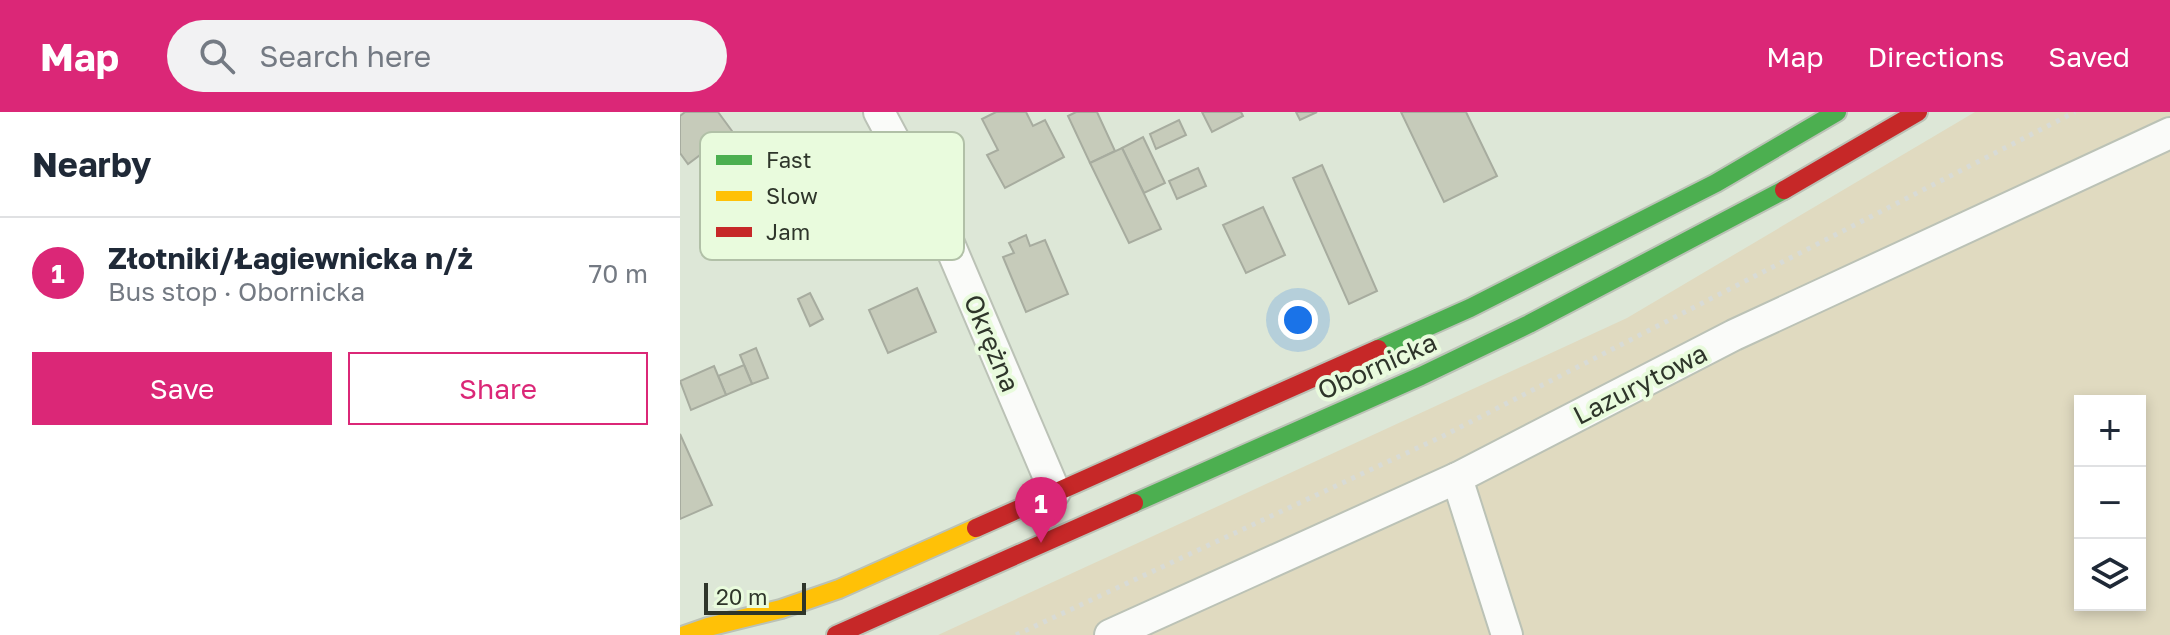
<!DOCTYPE html>
<html lang="en">
<head>
<meta charset="utf-8">
<style>
	body { margin:0; font-family:"Golos Text",sans-serif; background:#f2f2f3; color:#1f2937 }
	.controls { position:absolute; right:24px; bottom:24px; display:grid; overflow:hidden; border-radius:0px; box-shadow:0 4px 12px #0003 }
	.controls button { width:72px; height:72px; display:grid; place-items:center; padding:0; border:0; border-bottom:2px solid #e0e1e3; background:#fff; color:#1f2937; font:40px sans-serif }
	.scale { position:absolute; left:24px; bottom:20px; width:102px; box-sizing:border-box; padding-left:8px; border:4px solid #2e352a; border-top:0; font-size:22px; line-height:28px; white-space:nowrap; color:#2e352a; -webkit-text-stroke:6px #e9fbdd; paint-order:stroke }
	.you { position:absolute; left:618px; top:208px; width:28px; height:28px; margin:-20px; border:6px solid #fff; border-radius:50%; background:#1a73e8; box-shadow:0 0 0 12px #1a73e833 }
	.badge { display:grid; place-items:center; width:52px; height:52px; border-radius:50%; background:#db2777; color:#fff; font-size:26px; font-weight:700 }
	.pin { position:absolute; translate:-50% -66px; filter:drop-shadow(0 2px 4px #0008) }
	.pin::after { content:''; position:absolute; top:42px; width:28px; height:24px; background:inherit; clip-path:polygon(0 0,100% 0,50% 100%) }
	.list { margin:0; padding:0; list-style:none }
	h2 { display:flex; justify-content:space-between; align-items:center; height:104px; margin:0; padding:0 32px; font-size:34px }
	h2 small { font-size:26px; font-weight:400; color:#747a83 }
	.list li { display:grid; grid-template-columns:52px 1fr auto; gap:24px; align-items:center; box-sizing:border-box; height:112px; padding:0 32px; border-top:2px solid #e0e1e3 }
	.list b { display:block; font-size:30px; white-space:nowrap }
	.list p { margin:0; font-size:26px; white-space:nowrap; color:#747a83 }
	.list em { font-size:26px; font-style:normal; color:#747a83 }
	.actions { display:flex; gap:16px; padding:24px 32px }
	.actions a { flex:1; padding:18px 0; border:2px solid #db2777; border-radius:0px; text-align:center; font-size:28px; color:#db2777 }
	.actions .main { background:#db2777; color:#fff }
	.icon { flex:none; width:44px; height:44px; fill:none; stroke:currentColor; stroke-width:2; stroke-linecap:round; stroke-linejoin:round }
	.map { position:relative; flex:none; width:1490px; height:523px; overflow:hidden }
	header { display:flex; align-items:center; gap:48px; box-sizing:border-box; height:112px; padding:0 40px; background:#db2777; color:#fff }
	header strong { font-size:38px }
	nav { display:flex; gap:44px; margin-inline-start:auto; font-size:28px }
	.search { width:560px; height:72px; background:#f2f2f3; display:flex; align-items:center; gap:20px; box-sizing:border-box; padding:0 28px; border-radius:44px; color:#747a83; font-size:30px }
	main { display:flex }
	aside { flex:1; background:#fff }
	.map>svg:first-child { display:block }
	.grass { fill:#e0dac0; fill-rule:evenodd }
	.building { fill:#c6cbba; stroke:#a7ac9f; stroke-width:2 }
	.lines { fill:none; stroke-linecap:round; stroke-linejoin:round }
	.street-casing { stroke:#bbc2b6; stroke-width:34 }
	.fast-casing { stroke:#bbc2b6; stroke-width:22 }
	.slow-casing { stroke:#bbc2b6; stroke-width:22 }
	.jam-casing { stroke:#bbc2b6; stroke-width:22 }
	.path { stroke:#d8dbd6; stroke-width:5; stroke-dasharray:4 6; stroke-linecap:butt }
	.street { stroke:#fafbf9; stroke-width:30 }
	.fast { stroke:#4caf50; stroke-width:18 }
	.slow { stroke:#ffc107; stroke-width:18 }
	.jam { stroke:#c62828; stroke-width:18 }
	.labels { text-anchor:middle; dominant-baseline:central; stroke-width:8; stroke-linejoin:round; paint-order:stroke }
	.street-label { font-size:26px; fill:#2e352a; stroke:#e9fbdd }
	.key { fill:#e9fbdd; stroke:#b1c0a7; stroke-width:2 }
	.key-label { font-size:22px; fill:#2e352a }
</style>
</head>
<body>
<header>
<strong>Map</strong>
<div class="search"><svg class="icon" aria-label="search" viewBox="0 0 24 24"><circle cx="10" cy="10" r="6"/><path d="M15 15l6 6"/></svg>Search here</div>
<nav><a>Map</a><a>Directions</a><a>Saved</a></nav>
</header>
<main>
<aside>
<h2>Nearby<small></small></h2>
<ul class="list">
<li><span class="badge">1</span><div><b>Złotniki/Łagiewnicka n/ż</b><p>Bus stop · Obornicka</p></div><em>70 m</em></li>
</ul>
<div class="actions"><a class="main">Save</a><a>Share</a></div>
</aside>
<div class="map">
<svg width="1490" height="523" viewBox="0 0 1490 523">
	<rect width="100%" height="100%" fill="#dde7d7"/>
	<path class="grass" d="M1295,0H1490V523H258L947,206ZM1400,289H1460V493H1400Z"/>
	<g class="building">
		<path d="M5,0H38L52,19L8,52L0,41V4Z"/>
		<path d="M316,0H346L353,14L365,8L384,45L325,76L307,43L318,38L302,7Z"/>
		<path d="M396,0H417L435,39L410,51L388,4Z"/>
		<path d="M522,0H561L563,4L532,20Z"/>
		<path d="M616,0H637L620,8Z"/>
		<path d="M721,0H786L817,64L764,90Z"/>
		<path d="M499,8L506,23L476,37L470,22Z"/>
		<path d="M463,25L485,71L464,81L442,36Z"/>
		<path d="M442,36L481,117L449,131L410,51Z"/>
		<path d="M642,53L697,179L669,192L613,66Z"/>
		<path d="M518,56L526,74L497,87L489,69Z"/>
		<path d="M583,95L605,143L566,161L543,113Z"/>
		<path d="M346,123L350,134L365,128L388,182L346,200L323,145L334,141L329,131Z"/>
		<path d="M237,176L256,220L208,241L189,198Z"/>
		<path d="M130,181L143,207L130,214L118,187Z"/>
		<path d="M76,236L88,266L72,272L60,243Z"/>
		<path d="M64,253L72,272L46,283L38,264Z"/>
		<path d="M34,254L46,283L11,298L0,269Z"/>
		<path d="M0,322L32,393L0,407Z"/>
	</g>
	<g class="lines">
		<defs>
			<g id="street">
				<path d="M199,0L268,129L375,380"/>
				<path d="M777,366L827,523"/>
				<path d="M430,523L777,366L1054,223L1490,21"/>
			</g>
			<g id="fast">
				<path d="M698,237L790,196L1036,71L1157,0"/>
				<path d="M454,391L741,264L849,212L1104,78"/>
			</g>
			<path id="slow" d="M5,523L28,515L101,497L159,477L296,416"/>
			<g id="jam">
				<path d="M1104,78L1238,0"/>
				<path d="M296,416L698,237"/>
				<path d="M156,523L454,391"/>
			</g>
		</defs>
		<use href="#street" class="street-casing"/>
		<use href="#fast" class="fast-casing"/>
		<use href="#slow" class="slow-casing"/>
		<use href="#jam" class="jam-casing"/>
		<path class="path" d="M336,523L763,324L1395,0"/>
		<use href="#street" class="street"/>
		<use href="#fast" class="fast"/>
		<use href="#slow" class="slow"/>
		<use href="#jam" class="jam"/>
	</g>
	<g class="labels">
		<g class="street-label">
			<text transform="translate(312 231) rotate(67)">Okrężna</text>
			<text transform="translate(697 254) rotate(-24)">Obornicka</text>
			<text transform="translate(960 272) rotate(-27)">Lazurytowa</text>
		</g>
	</g>
	<rect x="20" y="20" width="264" height="128" rx="12" class="key"/>
	<rect x="36" y="43" width="36" height="10" fill="#4caf50"/>
	<rect x="36" y="79" width="36" height="10" fill="#ffc107"/>
	<rect x="36" y="115" width="36" height="10" fill="#c62828"/>
	<g class="key-label">
		<text x="86" y="56">Fast</text>
		<text x="86" y="92">Slow</text>
		<text x="86" y="128">Jam</text>
	</g>
</svg>
<div class="controls">
<button>+</button>
<button>−</button>
<button><svg class="icon" aria-label="layers" viewBox="0 0 24 24"><path d="M12 4l9 5-9 5-9-5zM3 14l9 5 9-5"/></svg></button>
</div>
<div class="scale">20 m</div>
<div class="you"></div>
<div class="pin badge" style="left:361px;top:431px">1</div>
</div>
</main>
</body>
</html>
